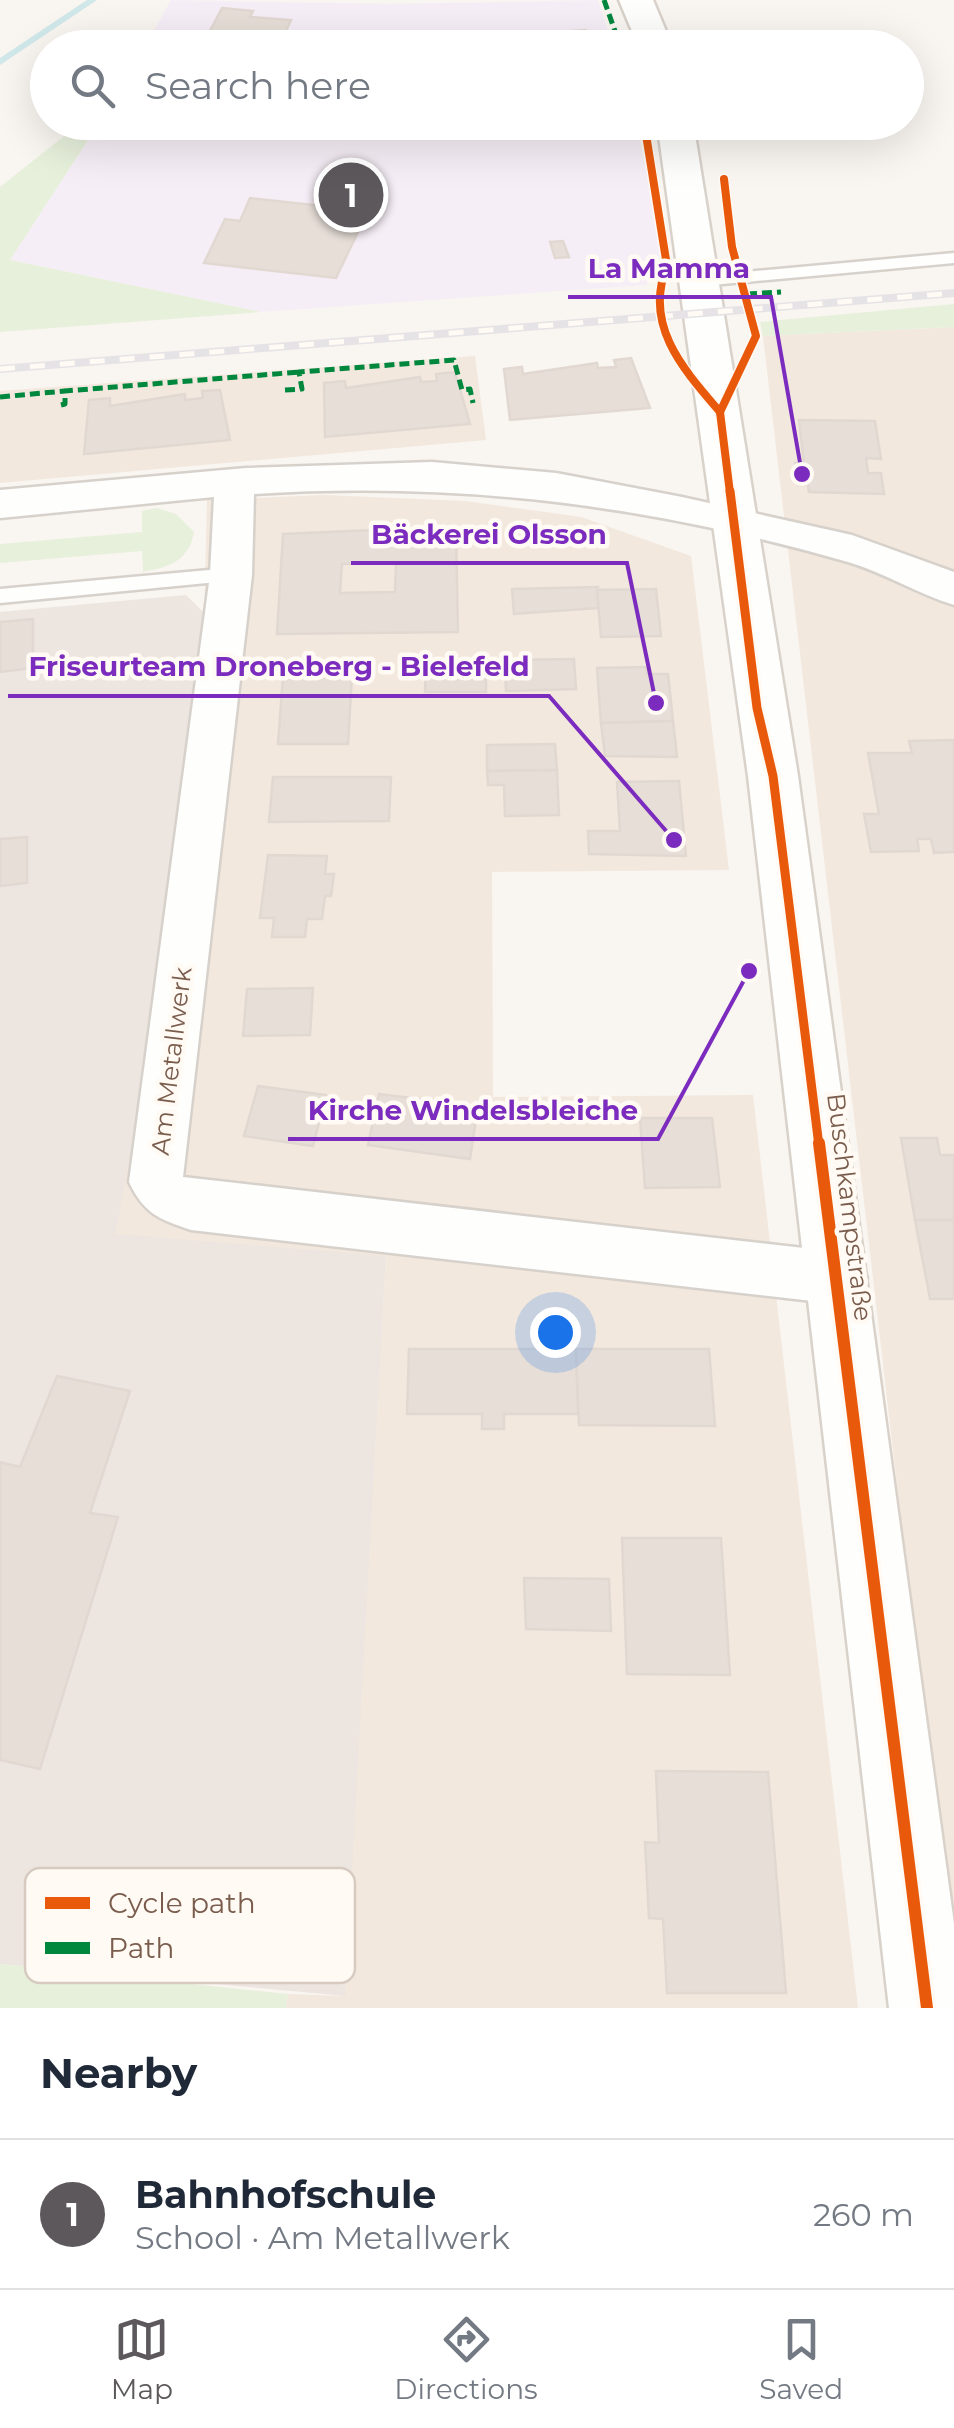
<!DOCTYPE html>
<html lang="en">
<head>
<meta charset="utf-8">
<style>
	body { margin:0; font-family:Montserrat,sans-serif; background:#f2f2f3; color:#1f2937 }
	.you { position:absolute; left:555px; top:1332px; width:35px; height:35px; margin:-25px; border:8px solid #fff; border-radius:50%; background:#1a73e8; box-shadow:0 0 0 15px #1a73e833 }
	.badge { display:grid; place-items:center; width:65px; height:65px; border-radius:50%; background:#5c585b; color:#fff; font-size:32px; font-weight:700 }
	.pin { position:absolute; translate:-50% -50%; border:5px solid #fff; box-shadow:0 2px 10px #0006 }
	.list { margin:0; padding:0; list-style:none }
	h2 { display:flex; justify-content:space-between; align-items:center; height:130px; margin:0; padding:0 40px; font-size:42px }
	h2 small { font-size:32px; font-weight:400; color:#747a83 }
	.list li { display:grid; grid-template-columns:65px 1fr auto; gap:30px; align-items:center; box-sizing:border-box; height:150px; padding:0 40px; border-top:2px solid #e0e1e3 }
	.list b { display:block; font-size:38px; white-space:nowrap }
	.list p { margin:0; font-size:32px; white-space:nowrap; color:#747a83 }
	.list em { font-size:32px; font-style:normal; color:#747a83 }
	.icon { flex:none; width:55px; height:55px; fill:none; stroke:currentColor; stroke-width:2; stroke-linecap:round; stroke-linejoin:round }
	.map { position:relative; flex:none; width:954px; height:2008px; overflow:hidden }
	.search { position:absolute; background:#fff; box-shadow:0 10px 40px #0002; left:30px; right:30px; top:30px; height:110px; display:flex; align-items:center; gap:25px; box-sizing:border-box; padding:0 35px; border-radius:55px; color:#747a83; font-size:38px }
	.sheet { height:280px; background:#fff }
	nav { display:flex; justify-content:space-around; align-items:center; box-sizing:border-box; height:140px; border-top:2px solid #e0e1e3; background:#fff; font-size:28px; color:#747a83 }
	nav a { display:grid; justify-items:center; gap:5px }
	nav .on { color:#5c585b }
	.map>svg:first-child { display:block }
	.residential { fill:#f2e8de }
	.industrial { fill:#ede5e0 }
	.education { fill:#f6eef6 }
	.green { fill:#e7f0db }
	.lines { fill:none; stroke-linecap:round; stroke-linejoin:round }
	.stream { fill:#d0e8ea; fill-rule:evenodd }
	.building { fill:#e6ded7; stroke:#e2d8d2; stroke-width:2.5; fill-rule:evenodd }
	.lane-casing { stroke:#d7d1cb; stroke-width:5 }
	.street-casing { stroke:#d7d1cb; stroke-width:5 }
	.secondary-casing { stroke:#d9d2cb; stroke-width:5 }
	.lane { fill:#fefefd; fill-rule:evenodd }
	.street { fill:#fefefd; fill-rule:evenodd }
	.secondary { fill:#fefefd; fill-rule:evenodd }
	.rail-casing { stroke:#e6e3e7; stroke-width:8 }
	.rail { stroke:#fffaf3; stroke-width:5; stroke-dasharray:15; stroke-linecap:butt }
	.quiet { stroke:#00873e; stroke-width:5; stroke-dasharray:10 5; stroke-linecap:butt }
	.cycleway-far2-casing { stroke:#fffaf3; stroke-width:11 }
	.cycleway-far1-casing { stroke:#fffaf3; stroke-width:15 }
	.cycleway-casing { stroke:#fffaf3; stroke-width:19 }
	.cycleway-far2 { stroke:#e8590c; stroke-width:8 }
	.cycleway-far1 { stroke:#e8590c; stroke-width:9 }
	.cycleway { stroke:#e8590c; stroke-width:12 }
	.labels { text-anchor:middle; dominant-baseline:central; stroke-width:9; stroke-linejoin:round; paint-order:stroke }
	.street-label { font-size:25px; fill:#7a5c4d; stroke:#fffaf3 }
	.key { fill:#fffaf3; stroke:#d7cbc1; stroke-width:2.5 }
	.key-label { font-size:28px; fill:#7a5c4d }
	.leader { fill:none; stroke:#7b2cbf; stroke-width:4 }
	.callout-dot { fill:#7b2cbf; stroke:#fffaf3; stroke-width:4 }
	.callout-label { font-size:28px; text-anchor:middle; font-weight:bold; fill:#7b2cbf; stroke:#fffaf3; stroke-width:9; stroke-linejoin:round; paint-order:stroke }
</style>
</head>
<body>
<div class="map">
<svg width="954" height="2008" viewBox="0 0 954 2008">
	<rect width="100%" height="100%" fill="#f9f5f0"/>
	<g class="residential">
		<path d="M954,327V1972L763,336Z"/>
		<path d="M475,356L486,440L0,483V391Z"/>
		<path d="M323,495L465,501L581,517L691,556L729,870L492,872L493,1097L753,1095L858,2008H286L288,1994L344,1996L386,1257L116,1235L204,624L207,500Z"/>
	</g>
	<path class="industrial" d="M186,595L204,613V624L136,1161L128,1163L116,1234L386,1256L345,1996L0,1964V612Z"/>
	<g class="education">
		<path d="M171,0L389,4L598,0L613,47L144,48Z"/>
		<path d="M637,122L663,262L646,285L261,312L10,260L99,123Z"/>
	</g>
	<g class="green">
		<path d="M82,122L99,123L10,260L261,312L0,332V187Z"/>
		<path d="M954,304V327L763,336L760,322Z"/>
		<path d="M157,508L176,514L194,532C189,561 169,567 143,572L142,551L0,563V544L142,532V511Z"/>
		<path d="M0,1964L288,1994L286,2008H0Z"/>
	</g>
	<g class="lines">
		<path class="stream" d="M87,0H97L0,65V58Z"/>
	</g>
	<g class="building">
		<path d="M222,8L253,11L250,17L291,20L278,48H201Z"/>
		<path d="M586,30L592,48H492L491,43L517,41L516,35Z"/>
		<path d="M382,40L383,45L451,40L453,48H348Z"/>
		<path d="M207,122H243L238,133L204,130Z"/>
		<path d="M250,198L368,211L336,278L204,263L225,219L240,221Z"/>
		<path d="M563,241L569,257L555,258L550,242Z"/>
		<path d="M631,358L650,408L510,420L504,369L522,367L523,374L597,363L598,368L616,367L614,360Z"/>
		<path d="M455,372L470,424L325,437L324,383L345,381L346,388L420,377L421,382L437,381L436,374Z"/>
		<path d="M220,390L230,440L84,454L89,400L110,398V406L185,394V400L203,398L202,391Z"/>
		<path d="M799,420L875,421L881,459L866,458L868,473H881L884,494L809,492L808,485H798L795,463L804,464Z"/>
		<path d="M375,530L456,531L458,632L277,634L283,534ZM396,563L395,592L340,593L342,564Z"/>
		<path d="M598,587V608L514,614L512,589Z"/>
		<path d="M656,589L661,636L601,637L597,590Z"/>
		<path d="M33,619V668L0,672V622Z"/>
		<path d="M574,659L576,689L506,691L505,660Z"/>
		<path d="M486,663V692H425L426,664Z"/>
		<path d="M646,667L647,674H668L673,721L601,723L597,668Z"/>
		<path d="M283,676H352L348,744H278Z"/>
		<path d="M673,721L677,757L605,756L601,723Z"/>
		<path d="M954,740V852L934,853L931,839H917L919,851L871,852L864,814H879L868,753H912L909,741Z"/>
		<path d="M555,744L557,770L487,771V745Z"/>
		<path d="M557,770L559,815L505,816L504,785H488L487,771Z"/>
		<path d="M273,777H391L389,821L269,822Z"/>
		<path d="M679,781L686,856L589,854L588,831H620L617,782Z"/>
		<path d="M27,837V883L0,886V839Z"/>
		<path d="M268,855L327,856L325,874H334L331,896H325L322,919H307L305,937H272L274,918H260Z"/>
		<path d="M313,988L310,1035L243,1036L247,989Z"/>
		<path d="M258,1086L326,1095L313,1146L244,1136Z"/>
		<path d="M379,1094L478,1106L470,1159L368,1145Z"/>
		<path d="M640,1118H712L720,1187L645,1188Z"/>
		<path d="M901,1138H937L940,1155H954V1220H915Z"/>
		<path d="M915,1220H954V1299H930Z"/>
		<path d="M409,1349H576L578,1414H504V1429H482V1414H407Z"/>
		<path d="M576,1349H709L715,1426L579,1425Z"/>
		<path d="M57,1376L130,1391L90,1513L118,1517L40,1769L0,1760V1462L20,1467Z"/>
		<path d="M622,1538H721L730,1675L627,1674Z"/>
		<path d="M524,1578L609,1579L611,1631L526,1629Z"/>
		<path d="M656,1771L768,1772L786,1993H667L663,1919L649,1918L645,1842L659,1843Z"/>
	</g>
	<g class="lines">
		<defs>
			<g id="lane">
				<path d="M954,253V263L700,286L691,281L700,276Z"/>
				<path d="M231,568L238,570V580L0,603V589Z"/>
			</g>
			<path id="street" d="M432,462L556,473L682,497L852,535L954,572V605C918,594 885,573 848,562C649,505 460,481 254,494L252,575L183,1177L839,1252L859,1260L867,1278L859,1296L839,1304L191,1230C159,1219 144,1214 129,1182L210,575L214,497L0,518V490L246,468Z"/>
			<g id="secondary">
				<path d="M619,0H653L673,48H639Z"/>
				<path d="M657,122H693L798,776L954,1924V2008H889L748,776Z"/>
			</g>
		</defs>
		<use href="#lane" class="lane-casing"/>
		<use href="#street" class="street-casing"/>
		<use href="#secondary" class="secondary-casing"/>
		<use href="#lane" class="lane"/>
		<use href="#street" class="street"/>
		<use href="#secondary" class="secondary"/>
		<defs>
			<path id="rail" d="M0,369L954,293"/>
		</defs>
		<use href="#rail" class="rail-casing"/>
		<use href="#rail" class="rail"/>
		<g class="quiet">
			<path d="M604,0L621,48"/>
			<path d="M747,294L781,292"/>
			<path d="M285,390L302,389L299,372L454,360L462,390L470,389L473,403"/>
			<path d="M0,397L65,391"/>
			<path d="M61,405L65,404V391L299,372"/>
		</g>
		<defs>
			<g id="cycleway-far2">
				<path d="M644,122L667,266C643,325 683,369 720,412"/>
				<path d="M720,412L730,493"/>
				<path d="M720,412L756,336L732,247L724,179"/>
			</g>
			<path id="cycleway-far1" d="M730,491L757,708L773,776L819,1146"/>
			<path id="cycleway" d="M819,1143L927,2008"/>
		</defs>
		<use href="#cycleway-far2" class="cycleway-far2-casing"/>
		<use href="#cycleway-far1" class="cycleway-far1-casing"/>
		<use href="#cycleway" class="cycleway-casing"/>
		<use href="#cycleway-far2" class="cycleway-far2"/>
		<use href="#cycleway-far1" class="cycleway-far1"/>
		<use href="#cycleway" class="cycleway"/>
	</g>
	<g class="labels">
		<g class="street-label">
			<text transform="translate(171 1061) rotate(-83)">Am Metallwerk</text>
			<text transform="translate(850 1207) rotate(83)">Buschkampstraße</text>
		</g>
	</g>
	<rect x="25" y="1868" width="330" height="115" rx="15" class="key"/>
	<rect x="45" y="1897" width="45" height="12" fill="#e8590c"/>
	<rect x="45" y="1942" width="45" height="12" fill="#00873e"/>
	<g class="key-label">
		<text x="108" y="1913">Cycle path</text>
		<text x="108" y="1958">Path</text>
	</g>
	<path class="leader" d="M802 474L771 297H568M656 703L627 563H351M674 840L549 696H8M749 971L658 1139H288"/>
	<g class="callout-dot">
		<circle cx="802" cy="474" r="10"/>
		<circle cx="656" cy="703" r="10"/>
		<circle cx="674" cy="840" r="10"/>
		<circle cx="749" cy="971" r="10"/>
	</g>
	<g class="callout-label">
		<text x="669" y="278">La Mamma</text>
		<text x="489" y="544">Bäckerei Olsson</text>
		<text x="279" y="676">Friseurteam Droneberg - Bielefeld</text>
		<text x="473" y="1120">Kirche Windelsbleiche</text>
	</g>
</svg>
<div class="you"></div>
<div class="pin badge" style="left:351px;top:195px">1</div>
<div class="search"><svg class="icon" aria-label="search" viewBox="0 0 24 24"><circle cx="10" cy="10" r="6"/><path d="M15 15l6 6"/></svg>Search here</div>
</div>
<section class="sheet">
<h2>Nearby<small></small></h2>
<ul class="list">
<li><span class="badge">1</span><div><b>Bahnhofschule</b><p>School · Am Metallwerk</p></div><em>260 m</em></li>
</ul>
</section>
<nav>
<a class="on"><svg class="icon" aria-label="map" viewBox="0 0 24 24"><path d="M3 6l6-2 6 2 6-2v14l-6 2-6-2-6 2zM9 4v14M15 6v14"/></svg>Map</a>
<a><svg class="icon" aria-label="directions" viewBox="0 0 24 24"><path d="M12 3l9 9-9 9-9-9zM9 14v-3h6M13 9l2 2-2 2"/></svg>Directions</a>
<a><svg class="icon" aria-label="saved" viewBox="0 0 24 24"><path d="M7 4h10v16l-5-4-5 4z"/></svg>Saved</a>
</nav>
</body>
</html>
